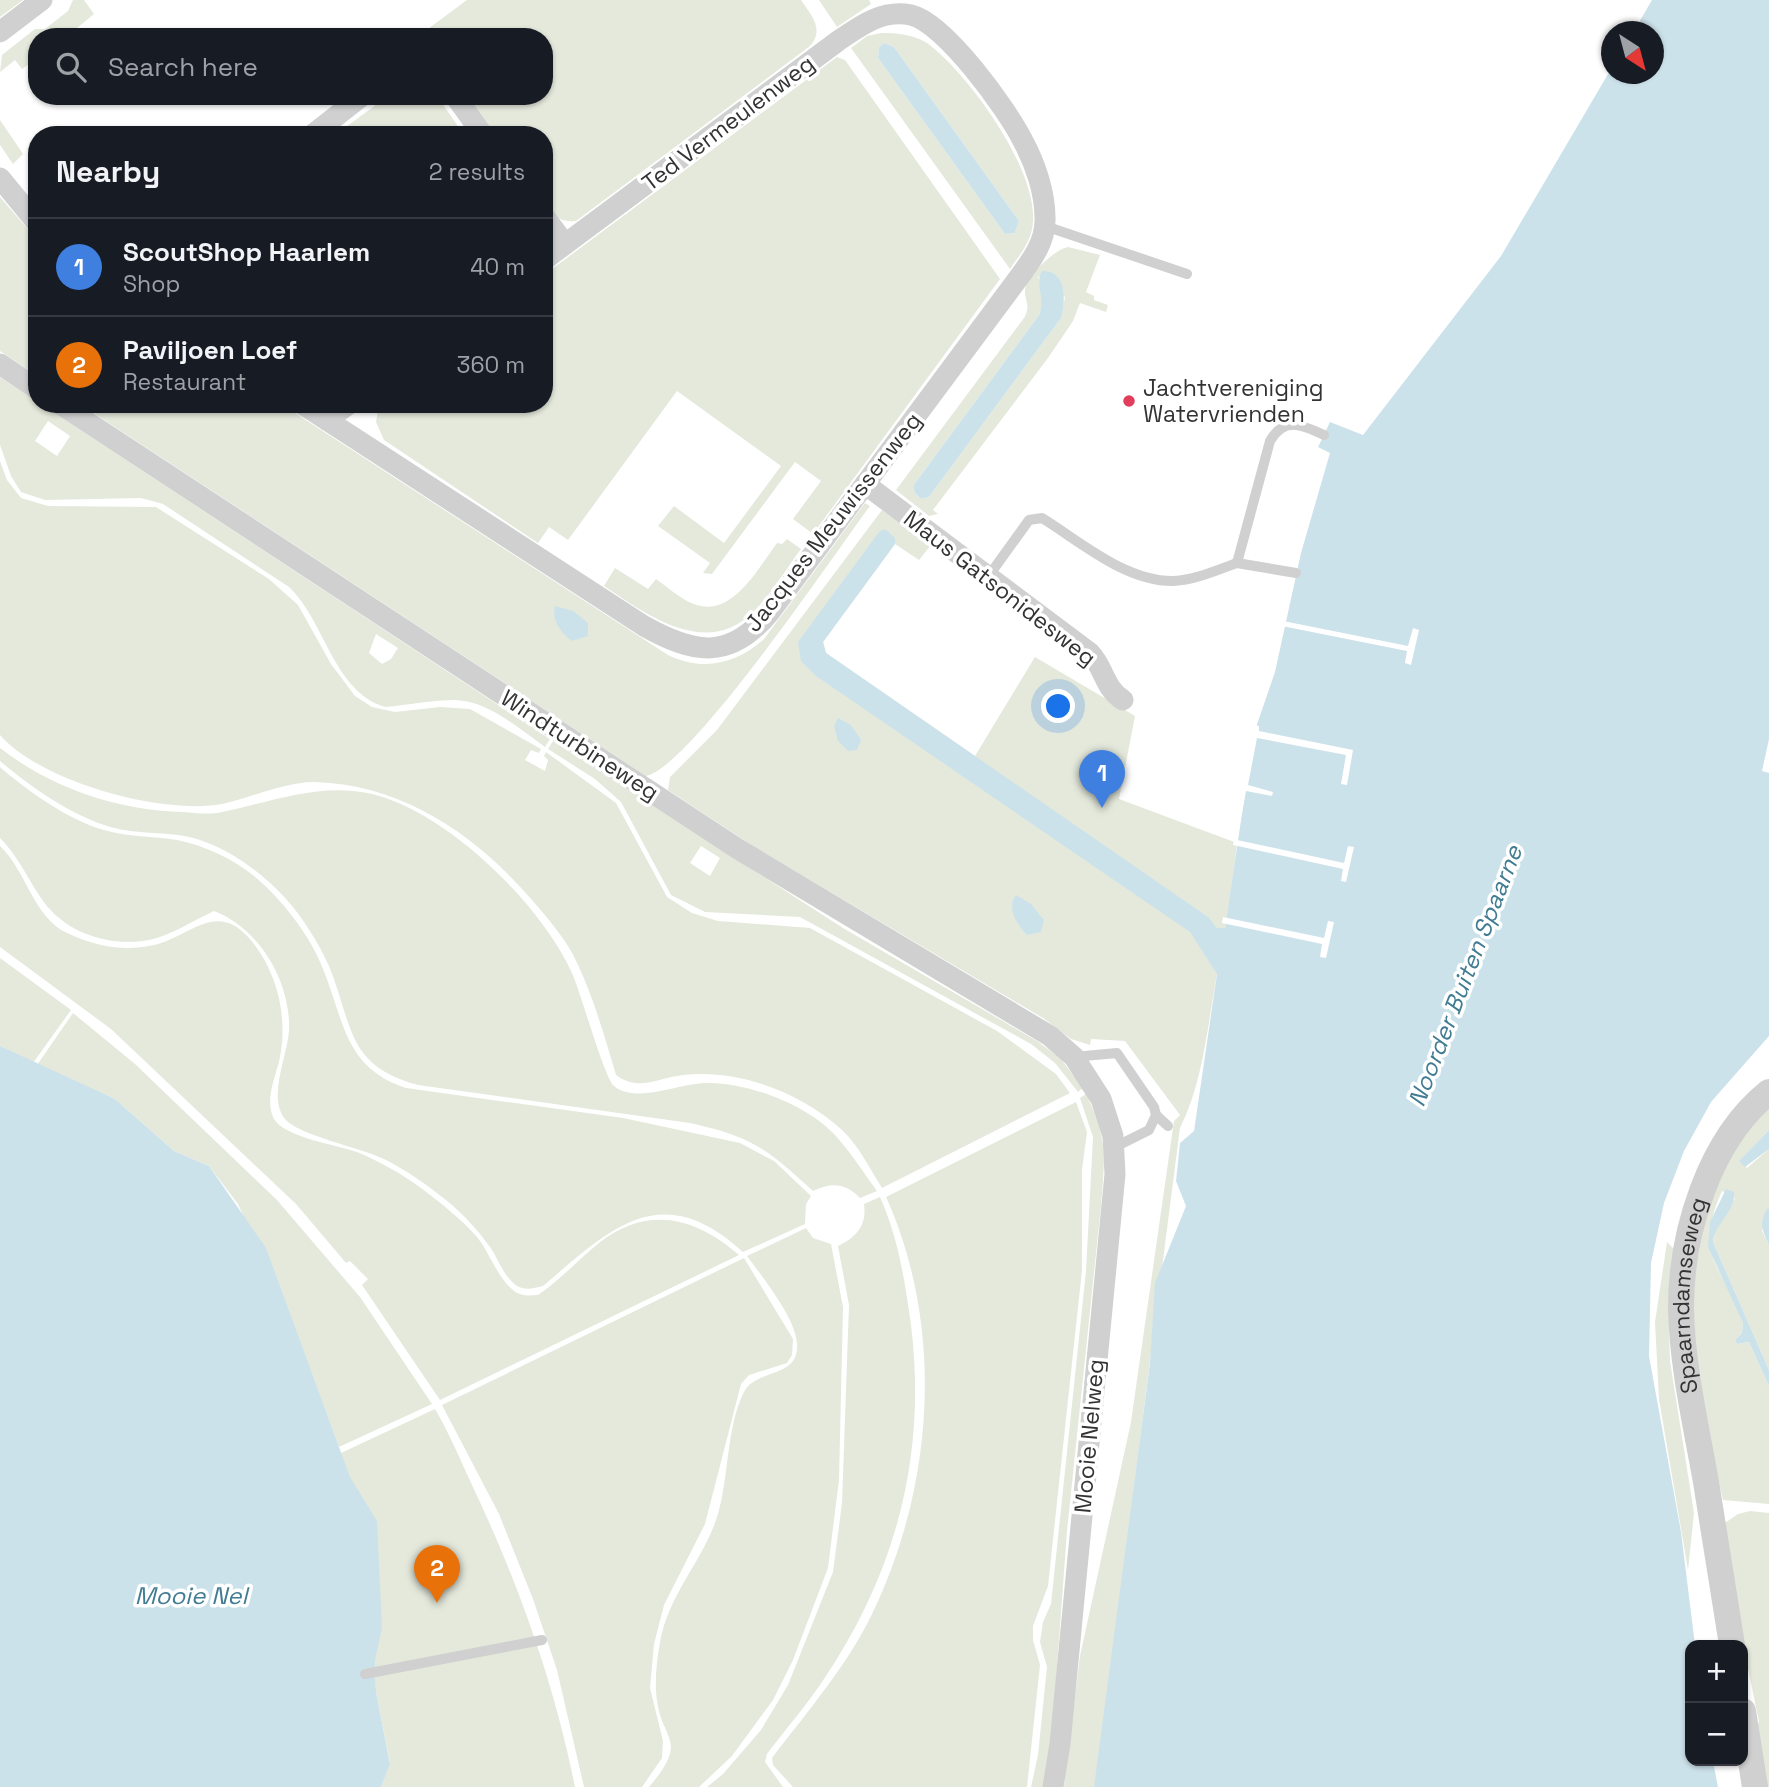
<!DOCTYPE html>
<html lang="en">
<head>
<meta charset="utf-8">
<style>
	body { margin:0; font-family:"Space Grotesk",sans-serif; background:#242831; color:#f1f3f6 }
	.controls { position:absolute; right:21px; bottom:21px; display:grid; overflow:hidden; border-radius:14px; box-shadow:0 2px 5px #0004 }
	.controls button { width:63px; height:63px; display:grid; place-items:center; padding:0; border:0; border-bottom:2px solid #363941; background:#171b24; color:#f1f3f6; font:35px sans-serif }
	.compass { position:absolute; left:1601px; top:21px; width:63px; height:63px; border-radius:50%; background:#171b24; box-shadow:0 2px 5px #0004; rotate:144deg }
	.you { position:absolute; left:1059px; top:707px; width:24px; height:24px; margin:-18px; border:5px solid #fff; border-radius:50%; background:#1a73e8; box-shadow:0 0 0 10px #1a73e833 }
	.badge { display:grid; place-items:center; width:46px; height:46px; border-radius:50%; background:#e03e5b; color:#fff; font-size:23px; font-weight:700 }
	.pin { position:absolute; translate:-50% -58px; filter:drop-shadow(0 2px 4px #0008) }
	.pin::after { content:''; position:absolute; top:37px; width:24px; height:21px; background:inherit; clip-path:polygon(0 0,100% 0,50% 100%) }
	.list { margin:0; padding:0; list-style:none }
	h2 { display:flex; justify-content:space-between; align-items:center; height:91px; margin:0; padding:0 28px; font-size:30px }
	h2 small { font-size:23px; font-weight:400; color:#9ea1a6 }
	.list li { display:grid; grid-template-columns:46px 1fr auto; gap:21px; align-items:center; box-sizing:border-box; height:98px; padding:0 28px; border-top:2px solid #363941 }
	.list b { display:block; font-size:26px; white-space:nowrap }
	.list p { margin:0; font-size:23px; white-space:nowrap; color:#9ea1a6 }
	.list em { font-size:23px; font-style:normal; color:#9ea1a6 }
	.icon { flex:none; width:38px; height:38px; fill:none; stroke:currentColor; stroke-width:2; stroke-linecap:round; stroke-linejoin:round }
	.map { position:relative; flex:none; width:1769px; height:1787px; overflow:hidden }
	.search { position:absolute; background:#171b24; box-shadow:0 2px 5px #0004; left:28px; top:28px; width:525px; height:77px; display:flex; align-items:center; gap:18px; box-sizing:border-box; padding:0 24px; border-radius:28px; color:#9ea1a6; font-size:26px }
	.panel { position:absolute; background:#171b24; box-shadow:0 2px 5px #0004; left:28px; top:126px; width:525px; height:287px; border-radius:28px }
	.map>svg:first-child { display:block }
	.green { fill:#e4e9dc; fill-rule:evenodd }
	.water { fill:#cce2eb }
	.pier { fill:#fff }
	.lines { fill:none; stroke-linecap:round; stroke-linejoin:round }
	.service { stroke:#d0d0d0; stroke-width:10 }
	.minor { stroke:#d0d0d0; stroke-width:21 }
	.tertiary { stroke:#d0d0d0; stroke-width:26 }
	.poi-dot { fill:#e03e5b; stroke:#fff; stroke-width:2.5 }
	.labels { text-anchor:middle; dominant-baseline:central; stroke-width:7; stroke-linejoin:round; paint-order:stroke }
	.street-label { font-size:23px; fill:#333; stroke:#fff }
	.poi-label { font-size:23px; fill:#333; stroke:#fff; text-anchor:start }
	.water-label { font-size:24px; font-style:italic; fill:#427c93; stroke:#fff }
</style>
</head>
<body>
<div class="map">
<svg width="1769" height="1787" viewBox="0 0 1769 1787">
	<rect width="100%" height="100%" fill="#fff"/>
	<g class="green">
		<path d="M0,0H23L0,17Z"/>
		<path d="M73,0H84L94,14L66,37H37V58L22,69L15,60L0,72L2,55L35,29H45L68,11Z"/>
		<path d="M467,0H801C811,15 825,29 810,46L576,221C561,222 555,217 544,208V135H489L460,96H544V37H417Z"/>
		<path d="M819,0H869L871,4L837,27Z"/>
		<path d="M881,33C896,33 913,34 927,43C969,74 1037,169 1033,222C1032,241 1020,254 1010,269L851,48L867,36ZM884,43L894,47L1019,221L1015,233L1005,234L878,58L879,47Z"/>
		<path d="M837,57L845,60L1000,279L813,534L793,519L821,481L795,462L712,574L703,573L710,563L658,526L674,506L724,543L781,466L677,391L568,540L549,527L538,543L384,440L376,422L379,404H544V275Z"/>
		<path d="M388,96H437L464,135H335Z"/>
		<path d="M0,120L23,154L13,164L0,145Z"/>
		<path d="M0,197L37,240V376L0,351Z"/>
		<path d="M1068,247L1100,255L1086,292L1094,296V300L1108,305L1106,312L1080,303L1073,321L1048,358L933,510L938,514L929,516L896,490L1024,318C1031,306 1025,302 1025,291C1025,277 1055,249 1068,247ZM1038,276L1065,297L1061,318L929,497L921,499L915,493L913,486L1039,315L1044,298Z"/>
		<path d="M0,377L550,739L545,747C519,729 489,701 455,700C432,700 408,705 385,707C333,691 325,621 289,587L163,504L141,498L45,500L21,492L11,476L0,445ZM48,421L70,436L57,456L35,441ZM376,634L398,648L391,659L382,664L369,653Z"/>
		<path d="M80,404H281L668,655C703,672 736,664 764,639L865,503L870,506C835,553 691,767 646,776Z"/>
		<path d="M0,461L7,480L21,498L48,506L156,507L269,579L298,605L331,664L355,696L372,707L395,712L440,707L470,709L541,749L539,753L531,750L525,760L545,771L548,760L544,756L546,752L616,803L667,897L692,913L718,921L810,928L997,1031L1056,1074L1070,1093L882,1188C870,1169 859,1146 842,1130C800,1092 739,1069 683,1075C657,1078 639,1092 616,1075C605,1038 594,999 578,965C567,940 549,920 532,900C476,835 404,785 315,782C288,781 250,798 222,804C162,815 41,782 0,735Z"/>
		<path d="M882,510L931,545L919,560L895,544L823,642L826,653L975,756L1035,657L1135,716L1119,799L1237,843C1232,893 1222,942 1214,992C1206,1038 1201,1086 1180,1128L1102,1735V1787H1064L1080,1656L1131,1422L1174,1121L1180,1115L1125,1041L1091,1039L1090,1045L1071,1039L1043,1018L756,848L668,790L670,777L717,730Z"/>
		<path d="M787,539L801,549C786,569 773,592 755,610C708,660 647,615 604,586L615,568L648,589L656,579C666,586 676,595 687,601C729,624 756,571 777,543L782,544Z"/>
		<path d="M553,741L843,928L1037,1041L1060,1058L1083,1088L1078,1092L1055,1063L1031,1044L800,917L705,912L671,895L621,802L595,779L548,749ZM701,846L720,858L710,876L690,863Z"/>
		<path d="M0,748C53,789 117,810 183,812C196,813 210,815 222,812C272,802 320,782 372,794C447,812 541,904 572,973C581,993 604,1077 614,1086C635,1104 678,1084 704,1083C745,1081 805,1104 834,1134C850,1151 863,1172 877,1191L860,1198C845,1183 832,1182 813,1191C767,1149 753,1137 690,1123L418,1085C346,1066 353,1025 329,966C318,942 303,918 286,899C259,869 218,840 178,835C154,832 125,833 104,825C66,812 30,786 0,761Z"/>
		<path d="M0,767C26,790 70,821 104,830C127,837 154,836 177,840C207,846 240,862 262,883C285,904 309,935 321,964C344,1017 342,1067 406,1088L623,1118L740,1143L774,1161L811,1196L806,1204L805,1224L743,1252C661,1177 611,1228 543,1286C534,1288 526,1291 517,1286C503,1276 499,1260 490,1247C477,1229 463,1214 446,1200C427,1185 406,1170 384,1159C361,1148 298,1135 285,1119C267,1097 288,1055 289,1030C291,982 259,928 214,911C194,920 170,936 149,940C110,947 67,934 43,901C28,880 19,857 0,838Z"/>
		<path d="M0,846C26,870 33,917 67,933C95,946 123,952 154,945C189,937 216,900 249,938C277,970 288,1016 280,1057C276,1077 264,1099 274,1119C284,1137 337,1145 357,1152C379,1161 402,1174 421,1188C441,1203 461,1219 477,1237C490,1253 497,1277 513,1290C520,1296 528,1296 538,1295C560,1280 578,1260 599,1243C648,1205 695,1217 739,1255L440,1400L362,1285L368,1279L350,1261L346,1263L296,1204L111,1029L0,947Z"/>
		<path d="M0,958L71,1010L33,1063L0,1046Z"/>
		<path d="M73,1013L135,1064L277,1200L360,1297L432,1404L339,1447L297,1335L238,1204L209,1166L174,1151L115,1099L37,1065Z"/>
		<path d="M1086,1094C1108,1140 1105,1155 1101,1206L1067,1531L1052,1736L1044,1787H1031L1038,1755L1047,1667L1040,1642L1043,1622L1051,1604L1086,1271L1093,1137L1080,1098Z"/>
		<path d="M1076,1102L1087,1132L1082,1170V1270L1048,1586L1033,1626V1640L1040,1665L1027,1787H793L773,1765L772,1758C807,1712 847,1666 872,1614C934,1486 945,1328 886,1197Z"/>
		<path d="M1769,1106V1130L1741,1159L1747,1168L1769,1149V1209L1762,1231L1769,1245V1370L1713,1242L1716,1228L1735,1198L1722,1191C1692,1258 1723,1264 1743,1323L1742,1333L1735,1340L1737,1344L1749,1342L1769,1386V1504L1723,1500L1702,1404L1691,1295L1705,1219L1727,1155Z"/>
		<path d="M880,1197C898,1237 905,1281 911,1325C927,1456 896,1573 822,1682C805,1707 785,1730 767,1754L765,1762L783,1787H707L723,1774L761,1730L788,1685L833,1572L842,1503L849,1305L838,1246C857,1237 867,1225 864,1204Z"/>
		<path d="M806,1228L813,1238L831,1244L843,1307L839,1480L828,1568L793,1660L773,1700L732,1756L699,1787H649C658,1776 671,1761 671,1746C670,1736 663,1725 660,1715C653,1692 656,1665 660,1642C669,1593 703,1561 717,1517C729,1480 726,1427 744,1392C756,1369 796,1378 797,1348C799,1321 762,1277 747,1256Z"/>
		<path d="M1667,1242L1674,1249L1669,1330L1670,1361L1694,1513L1688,1570L1659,1399L1655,1322Z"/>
		<path d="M744,1258L793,1339L792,1355L787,1363L749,1375L741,1384L705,1524L664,1605L654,1644L650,1688L663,1741L662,1758L642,1787H584L557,1670L533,1599L499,1514L442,1405Z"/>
		<path d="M435,1409C449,1433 460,1459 472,1485C518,1582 554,1682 575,1787H381L390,1763L376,1692L375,1660L341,1453Z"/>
		<path d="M1750,1511L1769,1513V1787H1764L1754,1730L1759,1722L1719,1527L1738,1514Z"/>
	</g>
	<g class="water">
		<path d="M1652,0H1769V739L1762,771L1769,773V1036L1711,1102L1684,1151L1664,1203L1651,1263L1649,1356L1681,1532L1695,1645H1690V1761H1713L1718,1787H1094L1150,1363L1155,1283L1186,1206L1176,1181L1180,1143L1194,1131L1217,974L1190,932L816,676L801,661L798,642L879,532L885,529L895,538V544L823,642L826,653L1208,917L1217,928H1225L1254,733L1275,672L1301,553L1330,453L1318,447L1330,422L1363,435L1501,256L1611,69L1612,74H1654V32L1634,31Z"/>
		<path d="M884,43L894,47L1019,221L1015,233L1005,234L878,58L879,47Z"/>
		<path d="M1042,271C1067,270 1066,301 1061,318L929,497L921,499L915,493L913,486L1039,315C1046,298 1034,283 1042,271Z"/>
		<path d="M555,606L573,611L588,623V636L572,641C561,633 551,620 555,606Z"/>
		<path d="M838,718L851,725L861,740L857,750L848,751L838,741L834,726Z"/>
		<path d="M1016,895L1031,904L1044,920L1041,932L1027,935C1017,925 1006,907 1016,895Z"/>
		<path d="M0,1046L115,1099L174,1151L209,1166L266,1248L350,1477L377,1521L382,1628L375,1660L376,1692L390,1764L381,1787H0Z"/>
		<path d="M1769,1130V1149L1745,1167L1739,1161Z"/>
		<path d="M1726,1189L1734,1192C1736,1212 1715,1222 1713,1242L1769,1370V1386L1749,1342L1737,1344L1735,1340L1742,1333L1743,1323L1708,1247L1710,1222Z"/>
		<path d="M1767,1209H1769V1245C1762,1231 1759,1222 1767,1209Z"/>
	</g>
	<g class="pier">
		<path d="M1283,621L1408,646L1413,628L1419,630L1411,665L1405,663L1407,651L1282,626Z"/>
		<path d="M1255,725L1259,726V731L1353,750L1347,785L1341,784L1346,755L1257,738L1248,785L1273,792L1272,796L1246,791L1237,840L1344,863L1348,846L1354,847L1346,882L1341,881L1343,869L1233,845Z"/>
		<path d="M1223,917L1324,938L1328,921L1334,922L1326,958L1320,957L1322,944L1222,923Z"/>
	</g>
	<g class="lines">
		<g class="service">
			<path d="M1045,226L1187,274"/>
			<path d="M1296,573L1237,563L1270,441C1284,417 1301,424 1324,435"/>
			<path d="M988,577L1029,520L1042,518C1081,542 1126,582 1174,581C1195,580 1217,570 1237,563"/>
			<path d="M1074,1057L1117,1053L1154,1107L1156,1115L1149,1130L1115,1147"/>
			<path d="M1156,1115L1168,1126"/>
			<path d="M365,1674L542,1640"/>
		</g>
		<g class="minor">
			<path d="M0,32L42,0"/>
			<path d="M455,96L483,135"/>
			<path d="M312,135L362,96"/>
			<path d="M0,178L37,223"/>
			<path d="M544,216L565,244"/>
			<path d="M0,364L37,389"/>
			<path d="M60,404L738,849L1050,1036L1074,1057L1101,1099L1113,1136L1115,1174L1060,1744L1053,1787"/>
			<path d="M302,404L644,626C694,654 730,661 770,612L1017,280C1031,261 1046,242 1045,218C1045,192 1035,163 1023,141C1007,109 945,23 911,15C882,9 860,26 838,41L544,260"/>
			<path d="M327,420L349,404"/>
			<path d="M865,484L1090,653C1105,669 1104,688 1123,700"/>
		</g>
		<g class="tertiary">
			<path id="s1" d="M1732,1645C1723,1591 1715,1536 1706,1482C1696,1425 1682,1366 1681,1308C1681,1233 1709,1140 1769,1092"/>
			<path d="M1743,1711L1755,1787"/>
		</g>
	</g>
	<circle class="poi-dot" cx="1129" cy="401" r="7"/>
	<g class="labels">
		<g class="street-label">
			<text transform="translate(728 123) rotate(-37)">Ted Vermeulenweg</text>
			<text transform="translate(833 522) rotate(-52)">Jacques Meuwissenweg</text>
			<text transform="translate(1000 588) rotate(38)">Maus Gatsonidesweg</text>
			<text transform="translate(580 745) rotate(33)">Windturbineweg</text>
			<text stroke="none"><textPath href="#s1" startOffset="354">Spaarndamseweg</textPath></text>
			<text transform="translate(1089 1436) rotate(-85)">Mooie Nelweg</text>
		</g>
		<g class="poi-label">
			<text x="1143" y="388">Jachtvereniging<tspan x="1143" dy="26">Watervrienden</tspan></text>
		</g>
		<g class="water-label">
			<text transform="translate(1465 976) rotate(-69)">Noorder Buiten Spaarne</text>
			<text x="191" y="1595">Mooie Nel</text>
		</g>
	</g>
</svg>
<div class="controls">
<button>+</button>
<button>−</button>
</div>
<svg class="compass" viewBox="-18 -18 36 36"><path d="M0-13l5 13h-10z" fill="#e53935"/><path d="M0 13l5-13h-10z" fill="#9ea1a6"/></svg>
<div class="you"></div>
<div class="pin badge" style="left:1102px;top:808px;background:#3f7fe0">1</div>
<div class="pin badge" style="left:437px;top:1603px;background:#e8710a">2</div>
<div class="search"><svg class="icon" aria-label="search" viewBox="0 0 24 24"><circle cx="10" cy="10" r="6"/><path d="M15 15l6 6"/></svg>Search here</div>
<section class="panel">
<h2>Nearby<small>2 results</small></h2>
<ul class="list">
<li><span class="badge" style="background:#3f7fe0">1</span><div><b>ScoutShop Haarlem</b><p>Shop</p></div><em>40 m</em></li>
<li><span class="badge" style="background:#e8710a">2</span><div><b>Paviljoen Loef</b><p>Restaurant</p></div><em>360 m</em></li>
</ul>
</section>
</div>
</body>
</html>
